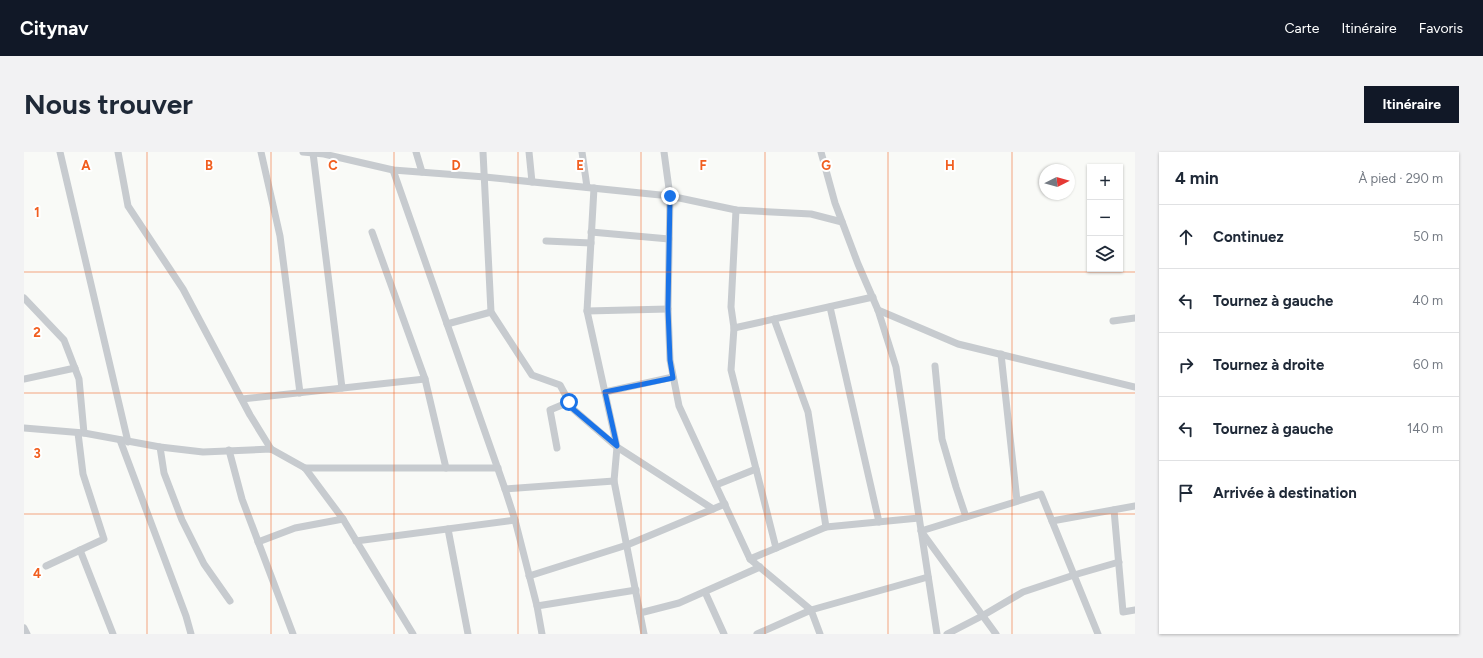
<!DOCTYPE html>
<html lang="fr">
<head>
<meta charset="utf-8">
<style>
	body { margin:0; font-family:Figtree,sans-serif; background:#f2f2f3; color:#1f2937 }
	.controls { position:absolute; right:12px; top:12px; display:grid; overflow:hidden; border-radius:0px; box-shadow:0 1px 3px #0004 }
	.controls button { width:36px; height:36px; display:grid; place-items:center; padding:0; border:0; border-bottom:1px solid #e0e1e3; background:#fff; color:#1f2937; font:20px sans-serif }
	.compass { position:absolute; left:1015px; top:12px; width:36px; height:36px; border-radius:50%; background:#fff; box-shadow:0 1px 3px #0004; rotate:84deg }
	.stop { position:absolute; width:12px; height:12px; margin:-9px; border:3px solid #1a73e8; border-radius:50%; background:#fff }
	.stop.end { background:#1a73e8; border-color:#fff; box-shadow:0 1px 4px #0008 }
	.list { margin:0; padding:0; list-style:none }
	h2 { display:flex; justify-content:space-between; align-items:center; height:52px; margin:0; padding:0 16px; font-size:17px }
	h2 small { font-size:13px; font-weight:400; color:#747a83 }
	.list li { display:grid; grid-template-columns:26px 1fr auto; gap:12px; align-items:center; box-sizing:border-box; height:64px; padding:0 16px; border-top:1px solid #e0e1e3 }
	.list b { display:block; font-size:15px; white-space:nowrap }
	.list em { font-size:13px; font-style:normal; color:#747a83 }
	.icon { flex:none; width:22px; height:22px; fill:none; stroke:currentColor; stroke-width:2; stroke-linecap:round; stroke-linejoin:round }
	.map { position:relative; flex:none; width:1111px; height:482px; overflow:hidden; border-radius:0px }
	header { display:flex; align-items:center; gap:24px; box-sizing:border-box; height:56px; padding:0 20px; background:#111827; color:#fff }
	header strong { font-size:19px }
	nav { display:flex; gap:22px; margin-inline-start:auto; font-size:14px }
	.intro { display:flex; align-items:center; justify-content:space-between; box-sizing:border-box; height:96px; padding:0 24px }
	h1 { margin:0; font-size:28px }
	.button { padding:10px 18px; border-radius:0px; background:#111827; color:#fff; font-size:14px; font-weight:700 }
	main { display:flex; gap:24px; padding:0 24px }
	aside { flex:1; background:#fff; border-radius:0px; box-shadow:0 1px 3px #0004 }
	.map>svg:first-child { display:block }
	.lines { fill:none; stroke-linecap:round; stroke-linejoin:round }
	.minor { stroke:#c7cbcf; stroke-width:7 }
	.route { stroke:#1a73e8; stroke-width:5 }
	.grid { fill:none; stroke:#f15e1f; stroke-width:1; stroke-opacity:0.55 }
	.grid-label { font-size:13px; text-anchor:middle; font-weight:bold; fill:#f15e1f; stroke:#fff; stroke-width:4; stroke-linejoin:round; paint-order:stroke }
</style>
</head>
<body>
<header>
<strong>Citynav</strong>
<nav><a>Carte</a><a>Itinéraire</a><a>Favoris</a></nav>
</header>
<div class="intro"><h1>Nous trouver</h1><a class="button">Itinéraire</a></div>
<main>
<div class="map">
<svg width="1111" height="482" viewBox="0 0 1111 482">
	<rect width="100%" height="100%" fill="#f9faf7"/>
	<g class="lines">
		<g class="minor">
			<path d="M36,0L104,290"/>
			<path d="M94,0L104,54L159,137L226,263L247,297"/>
			<path d="M237,0L256,84L276,241"/>
			<path d="M279,0L300,2L369,18L461,25L646,44L712,58L787,62L818,70"/>
			<path d="M392,0L398,20"/>
			<path d="M459,0L467,160L508,223L536,233L549,257L593,295L689,357"/>
			<path d="M505,0L508,30"/>
			<path d="M558,0L563,35"/>
			<path d="M640,0L646,44L644,157L646,208L655,254L726,407L787,458L796,482"/>
			<path d="M797,0L811,51L834,112L854,158L872,215L913,482"/>
			<path d="M289,1L318,236"/>
			<path d="M369,18L481,337L491,368L513,454L518,482"/>
			<path d="M570,36L563,159L593,295L590,329L620,482"/>
			<path d="M712,58L707,155L710,176L849,145"/>
			<path d="M348,80L401,227L422,316"/>
			<path d="M567,80L645,87"/>
			<path d="M522,89L567,91"/>
			<path d="M0,146L40,188L55,227L60,281"/>
			<path d="M806,155L855,370"/>
			<path d="M854,158L934,192L1111,235"/>
			<path d="M563,159L644,157"/>
			<path d="M750,167L784,260L802,375"/>
			<path d="M1089,169L1111,166"/>
			<path d="M423,172L467,160"/>
			<path d="M710,176L707,218L752,396"/>
			<path d="M977,202L993,349"/>
			<path d="M911,214L918,287L932,335L942,365"/>
			<path d="M0,227L51,216"/>
			<path d="M581,240L649,225"/>
			<path d="M218,247L401,227"/>
			<path d="M0,276L60,281L136,295L179,300L247,297L281,316L319,367L389,482"/>
			<path d="M96,288L162,464L167,482"/>
			<path d="M136,295L140,321L158,368L180,412L206,449"/>
			<path d="M533,296L526,258L545,250"/>
			<path d="M205,298L218,347L269,482"/>
			<path d="M281,316H474"/>
			<path d="M692,333L732,317"/>
			<path d="M481,337L590,329"/>
			<path d="M1090,358L1099,460L1111,458"/>
			<path d="M1028,369L1111,354"/>
			<path d="M424,377L444,482"/>
			<path d="M332,389L491,368"/>
			<path d="M234,390L271,376L319,367"/>
			<path d="M56,398L89,482"/>
			<path d="M726,407L802,375L895,366"/>
			<path d="M22,414L80,387L59,322L54,281"/>
			<path d="M505,424L603,393L701,352"/>
			<path d="M681,440L700,482"/>
			<path d="M513,454L612,438"/>
			<path d="M616,461L655,451L736,415"/>
			<path d="M0,476L3,482"/>
			<path d="M733,482L787,458L904,425"/>
			<path d="M923,482L958,464L999,440L1050,423L1095,410"/>
			<path d="M972,482L897,379L1017,342L1074,482"/>
		</g>
	</g>
	<g class="lines">
		<path class="route" d="M545,250L549,257L593,294L581,240L649,226L646,208L644,157L646,44"/>
	</g>
	<path class="grid" d="M123,0V482M247,0V482M370,0V482M494,0V482M617,0V482M741,0V482M864,0V482M988,0V482M0,120H1111M0,241H1111M0,362H1111"/>
	<g class="grid-label">
		<text x="62" y="18">A</text>
		<text x="185" y="18">B</text>
		<text x="309" y="18">C</text>
		<text x="432" y="18">D</text>
		<text x="556" y="18">E</text>
		<text x="679" y="18">F</text>
		<text x="802" y="18">G</text>
		<text x="926" y="18">H</text>
		<text x="13" y="65">1</text>
		<text x="13" y="185">2</text>
		<text x="13" y="306">3</text>
		<text x="13" y="426">4</text>
	</g>
</svg>
<div class="controls">
<button>+</button>
<button>−</button>
<button><svg class="icon" aria-label="layers" viewBox="0 0 24 24"><path d="M12 4l9 5-9 5-9-5zM3 14l9 5 9-5"/></svg></button>
</div>
<svg class="compass" viewBox="-18 -18 36 36"><path d="M0-13l5 13h-10z" fill="#e53935"/><path d="M0 13l5-13h-10z" fill="#747a83"/></svg>
<div class="stop" style="left:545px;top:250px"></div>
<div class="stop end" style="left:646px;top:44px"></div>
</div>
<aside>
<h2>4 min<small>À pied · 290 m</small></h2>
<ul class="list">
<li><svg class="icon" aria-label="ahead" viewBox="0 0 24 24"><path d="M12 20V5M6 11l6-6 6 6"/></svg><div><b>Continuez</b></div><em>50 m</em></li>
<li><svg class="icon" aria-label="left" viewBox="0 0 24 24"><path d="M17 20v-9H6M10 6l-5 5 5 5"/></svg><div><b>Tournez à gauche</b></div><em>40 m</em></li>
<li><svg class="icon" aria-label="right" viewBox="0 0 24 24"><path d="M7 20v-9h11M14 6l5 5-5 5"/></svg><div><b>Tournez à droite</b></div><em>60 m</em></li>
<li><svg class="icon" aria-label="left" viewBox="0 0 24 24"><path d="M17 20v-9H6M10 6l-5 5 5 5"/></svg><div><b>Tournez à gauche</b></div><em>140 m</em></li>
<li><svg class="icon" aria-label="arrive" viewBox="0 0 24 24"><path d="M6 21V4h12l-3 4 3 4H6"/></svg><div><b>Arrivée à destination</b></div></li>
</ul>
</aside>
</main>
</body>
</html>
